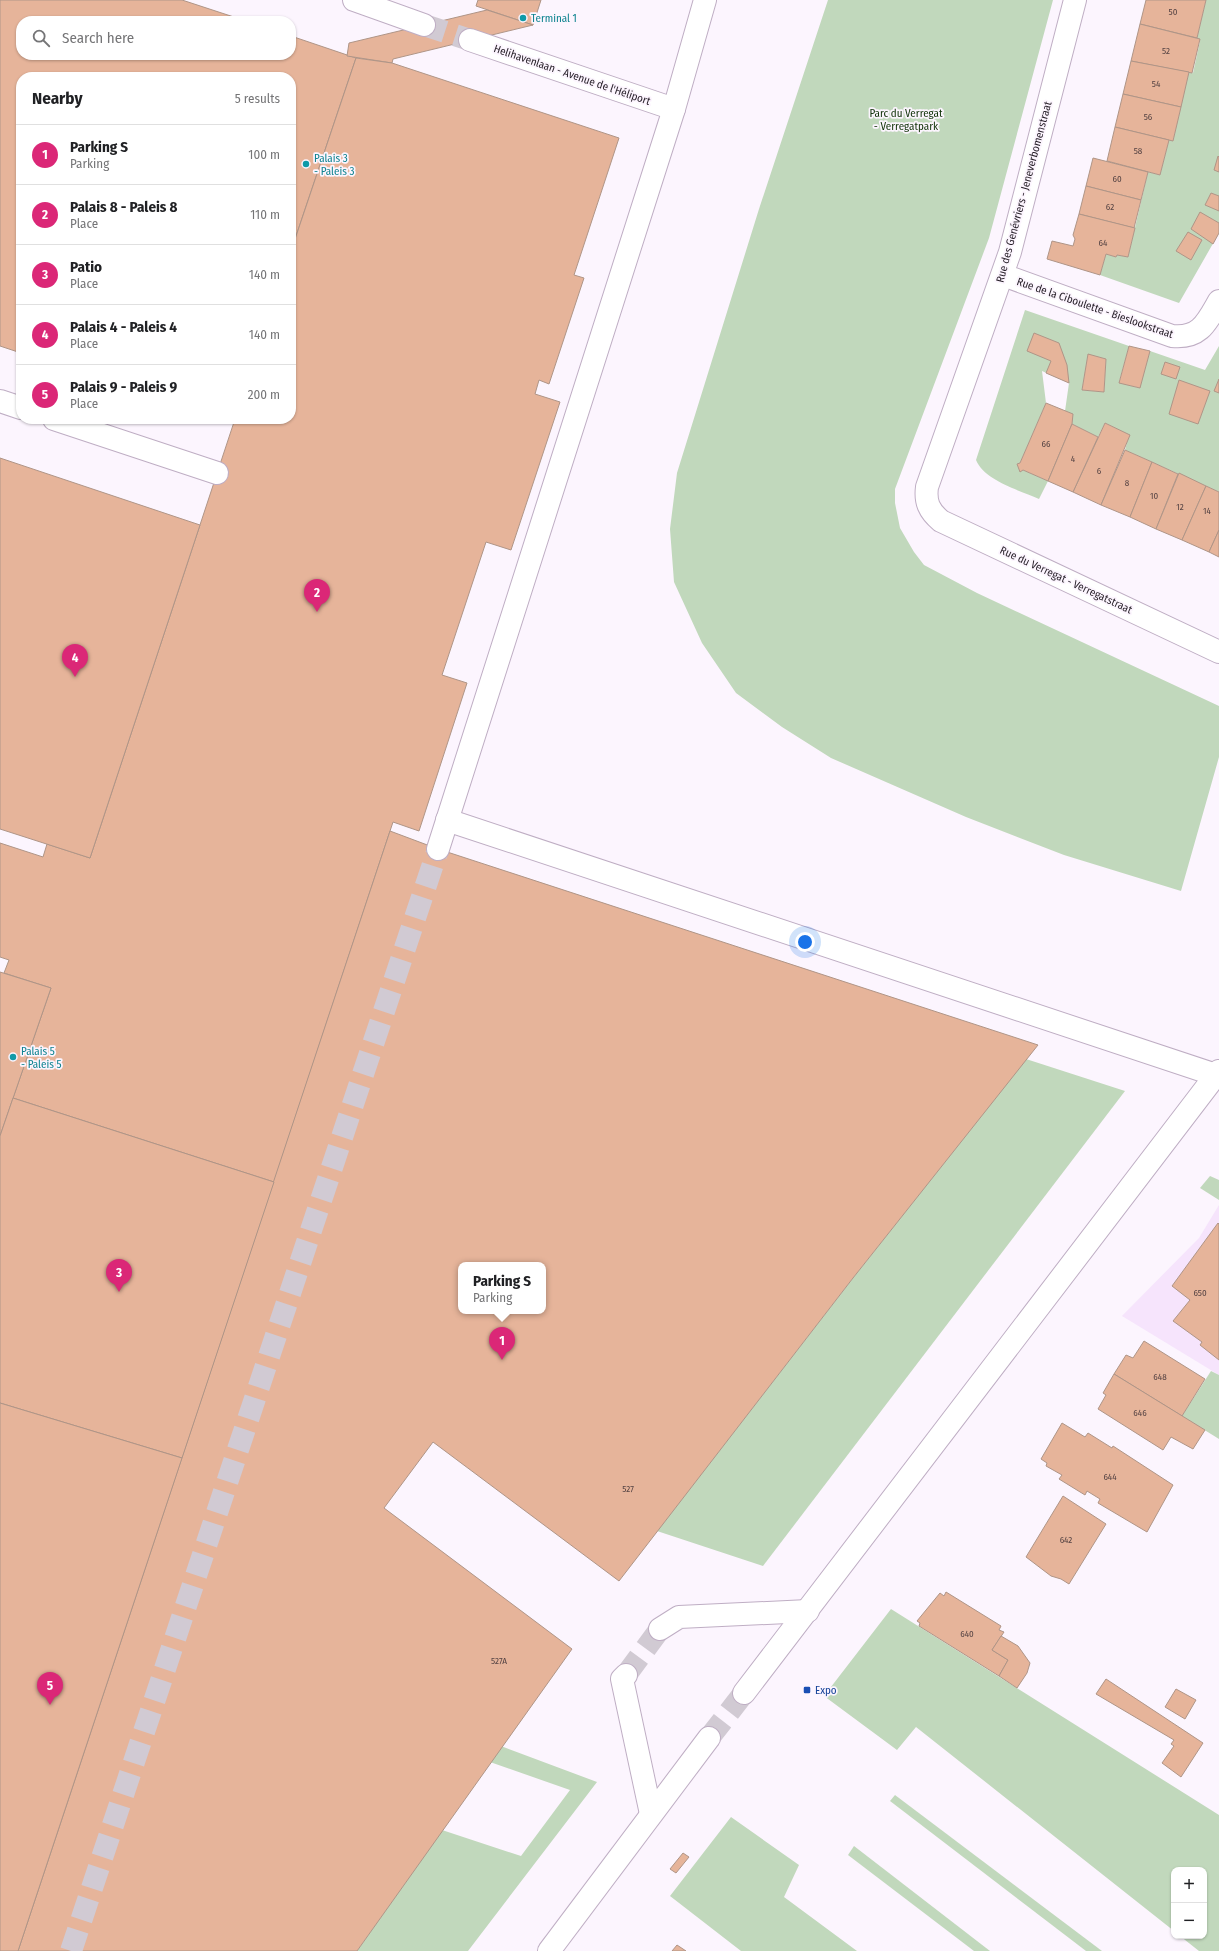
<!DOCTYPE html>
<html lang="en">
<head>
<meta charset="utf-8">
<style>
	body { margin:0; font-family:"Fira Sans Condensed",sans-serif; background:#f6f6f6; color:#202124 }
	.controls { position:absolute; right:12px; bottom:12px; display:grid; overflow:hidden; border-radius:8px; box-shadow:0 1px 3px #0004 }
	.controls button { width:36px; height:36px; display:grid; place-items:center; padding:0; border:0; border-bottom:1px solid #e0e0e0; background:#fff; color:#202124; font:20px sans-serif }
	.you { position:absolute; left:805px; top:942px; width:14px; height:14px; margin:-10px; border:3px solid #fff; border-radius:50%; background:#1a73e8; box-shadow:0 0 0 6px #1a73e833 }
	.badge { display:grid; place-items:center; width:26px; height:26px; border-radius:50%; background:#db2777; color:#fff; font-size:13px; font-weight:700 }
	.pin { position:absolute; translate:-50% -33px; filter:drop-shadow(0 1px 2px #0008) }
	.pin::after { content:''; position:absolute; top:21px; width:14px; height:12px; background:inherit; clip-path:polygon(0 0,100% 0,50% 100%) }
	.popup { position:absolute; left:458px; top:1262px; width:88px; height:52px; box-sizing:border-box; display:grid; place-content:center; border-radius:8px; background:#fff; filter:drop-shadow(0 1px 3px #0005); font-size:13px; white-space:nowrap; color:#757577 }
	.popup b { font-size:15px; color:#202124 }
	.popup::after { content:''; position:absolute; left:50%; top:100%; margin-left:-8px; border:8px solid transparent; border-top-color:#fff }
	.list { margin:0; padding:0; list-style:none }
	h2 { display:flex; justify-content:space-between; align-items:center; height:52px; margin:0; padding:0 16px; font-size:17px }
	h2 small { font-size:13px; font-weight:400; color:#757577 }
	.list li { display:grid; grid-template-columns:26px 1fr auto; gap:12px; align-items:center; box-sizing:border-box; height:60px; padding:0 16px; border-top:1px solid #e0e0e0 }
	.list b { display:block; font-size:15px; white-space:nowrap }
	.list p { margin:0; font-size:13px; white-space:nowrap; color:#757577 }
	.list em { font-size:13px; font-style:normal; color:#757577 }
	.icon { flex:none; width:22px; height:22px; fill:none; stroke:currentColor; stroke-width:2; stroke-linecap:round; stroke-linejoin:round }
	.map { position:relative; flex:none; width:1219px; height:1951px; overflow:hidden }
	.search { position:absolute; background:#fff; box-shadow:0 1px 3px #0004; left:16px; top:16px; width:280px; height:44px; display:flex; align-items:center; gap:10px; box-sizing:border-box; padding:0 14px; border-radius:16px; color:#757577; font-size:15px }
	.panel { position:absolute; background:#fff; box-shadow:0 1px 3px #0004; left:16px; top:72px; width:280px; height:352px; border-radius:16px }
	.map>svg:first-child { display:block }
	.built { fill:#f6e4fc }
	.green { fill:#c1d8bc; fill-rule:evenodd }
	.building { fill:#e6b49a; stroke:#af9587; fill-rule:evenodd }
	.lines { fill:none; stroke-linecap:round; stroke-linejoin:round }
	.minor-tunnel { stroke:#d1cad3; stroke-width:22; stroke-dasharray:22 11; stroke-linecap:butt }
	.major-tunnel { stroke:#d1cad3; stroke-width:22; stroke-dasharray:22 11; stroke-linecap:butt }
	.minor-casing { stroke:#bfaec4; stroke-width:24 }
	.major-casing { stroke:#bfaec4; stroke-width:24 }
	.minor { stroke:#fff; stroke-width:22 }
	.major { stroke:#fff; stroke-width:22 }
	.culture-dot { fill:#0f9aa8; stroke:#fcf5fe; stroke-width:1.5 }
	.transit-dot { fill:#1a4fb4; stroke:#fcf5fe; stroke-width:1.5 }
	.labels { text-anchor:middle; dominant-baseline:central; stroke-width:3.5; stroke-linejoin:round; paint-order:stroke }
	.number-label { font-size:9px; fill:#564444 }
	.culture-label { font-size:11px; fill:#0d838f; stroke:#fcf5fe; text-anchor:start }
	.street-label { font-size:11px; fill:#261f28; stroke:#fcf5fe }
	.park-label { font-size:11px; fill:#103208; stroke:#fcf5fe }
	.transit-label { font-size:11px; fill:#164399; stroke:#fcf5fe; text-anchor:start }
</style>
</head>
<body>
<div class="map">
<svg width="1219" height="1951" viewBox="0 0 1219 1951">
	<rect width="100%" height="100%" fill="#fcf5fe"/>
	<path class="built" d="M1219,1205V1375L1122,1316L1199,1238Z"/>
	<g class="green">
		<path d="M828,0H1053L989,238L895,489V503L900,528L914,552L924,565L977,593L1219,706V757L1181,891L1064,855L966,817L831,758L782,727L736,693L702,643L674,582L670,529L677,473L759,209Z"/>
		<path d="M1206,0H1219V233L1179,303L1100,275L1106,254L1116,257L1117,255L1128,257L1148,172L1160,175L1169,140L1173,141L1188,75L1189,72L1193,73L1200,41L1197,38Z"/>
		<path d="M1025,310L1129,346L1119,382L1139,388L1150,351L1205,370L1219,346V492L1125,450L1129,435L1105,423L1098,437L1072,424L1065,411L1069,383L1042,371L1046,403L1020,463L1017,464L1020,471L1023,470L1048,481L1039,499C1019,490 985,481 976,460ZM1088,355L1106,359L1104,392L1082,390Z"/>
		<path d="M1026,1059L1125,1091L763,1566L657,1531L853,1278Z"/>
		<path d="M1210,1176L1219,1180V1200L1200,1188Z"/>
		<path d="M1211,1371L1219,1375V1439L1182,1416Z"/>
		<path d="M891,1609L1219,1815V1951H1199L1180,1936H1204V1870H1174V1931L916,1727L897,1750L824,1696Z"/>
		<path d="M501,1746L597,1782L468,1951H357L442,1830L521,1856L570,1790L490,1762Z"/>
		<path d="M895,1795L1102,1951H1086L890,1801Z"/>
		<path d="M731,1817L799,1865L784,1897L857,1951H741L670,1896Z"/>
		<path d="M854,1846L990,1951H974L848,1855Z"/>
	</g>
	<g class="building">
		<path d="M0,0H182L246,21H21V55H291V36L356,58L291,251V77H21V353L0,346Z"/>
		<path d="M478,0H541L533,25L476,6Z"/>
		<path d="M1146,0H1206L1197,38L1140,24Z"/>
		<path d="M487,10L533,25L393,59L392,63L347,56L349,43Z"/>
		<path d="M1140,24L1200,39L1192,73L1131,61Z"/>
		<path d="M356,58L392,63L619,138L574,275L584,278L549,384L539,380L535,394L560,402L511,550L486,542L442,675L467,683L419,831L393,822L274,1182L13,1098L51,988L4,973L9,960L0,957V843L43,857L47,844L90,858L235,419H291V251Z"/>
		<path d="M1131,61L1189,72L1181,107L1123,94Z"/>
		<path d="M1123,94L1181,107L1173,141L1115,127Z"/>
		<path d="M1115,127L1169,140L1160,175L1107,161Z"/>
		<path d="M1218,156L1219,157V172L1214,170Z"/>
		<path d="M1093,158L1148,172L1141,200L1086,186Z"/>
		<path d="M1086,186L1141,200L1134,228L1079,214Z"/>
		<path d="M1211,193L1219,196V211L1205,205Z"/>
		<path d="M1200,212L1219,223V233L1213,244L1191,229Z"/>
		<path d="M1079,214L1135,228L1128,257L1117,255L1116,257L1106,254L1100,275L1047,259L1052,241L1073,246L1075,239L1073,235Z"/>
		<path d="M1188,232L1202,240L1191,260L1176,251Z"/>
		<path d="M1034,333L1059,343L1067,365L1069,383L1046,373L1051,361L1027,351Z"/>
		<path d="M1129,346L1150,351L1140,388L1119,383Z"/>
		<path d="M1088,354L1106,359L1104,392L1082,390Z"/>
		<path d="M1165,362L1180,367L1176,379L1161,374Z"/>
		<path d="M1219,379V393L1214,391Z"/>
		<path d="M1179,380L1210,391L1198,424L1169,414Z"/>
		<path d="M1046,403L1073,414L1072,424L1048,481L1023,470L1020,472L1017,464L1020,463Z"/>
		<path d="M222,419H235L234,423Z"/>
		<path d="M1105,423L1130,435L1101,505L1073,492Z"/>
		<path d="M1072,424L1098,437L1073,492L1048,481Z"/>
		<path d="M1125,450L1152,462L1130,517L1101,505Z"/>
		<path d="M0,458L200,525L90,858L0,829Z"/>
		<path d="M1152,462L1178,474L1156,529L1130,517Z"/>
		<path d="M1179,473L1206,486L1182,540L1156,529Z"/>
		<path d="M1206,486L1219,492V530L1209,552L1182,540Z"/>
		<path d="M1219,530V557L1209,552Z"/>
		<path d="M390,831L438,849L1038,1045L853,1278L619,1581L433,1442L384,1508L572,1649L357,1951H18ZM461,1265H543V1311H461Z"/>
		<path d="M0,972L51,988L0,1136Z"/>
		<path d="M13,1098L274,1182L182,1458L0,1403V1136Z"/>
		<path d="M1218,1223L1219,1224V1360L1200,1345L1202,1342L1173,1321L1190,1300L1172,1286Z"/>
		<path d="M1144,1341L1205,1379L1182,1416L1114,1374L1126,1355L1133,1358Z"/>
		<path d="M1114,1374L1205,1430L1193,1449L1171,1437L1163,1450L1098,1409L1106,1395L1103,1393Z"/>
		<path d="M0,1403L182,1458L18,1951H0Z"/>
		<path d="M1062,1423L1085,1437L1088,1433L1112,1448L1113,1446L1173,1485L1147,1532L1098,1503L1100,1499L1087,1491L1085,1495L1059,1479L1062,1475L1046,1466L1047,1463L1041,1459Z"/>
		<path d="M1063,1496L1106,1524L1069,1584L1061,1579L1051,1576L1026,1557Z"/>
		<path d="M946,1592L1001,1626L999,1630L1004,1632L992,1650L1008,1660L999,1676L919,1626L920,1623L917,1621L940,1593L944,1596Z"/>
		<path d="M1001,1636L1018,1646L1030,1663L1027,1673L1017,1688L999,1676L1008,1660L992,1650Z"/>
		<path d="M1106,1679L1203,1743L1181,1777L1162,1763L1174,1746L1171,1744L1174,1740L1096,1694Z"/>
		<path d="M1176,1689L1196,1700L1185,1719L1165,1707Z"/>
		<path d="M683,1853L689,1857L676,1873L670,1869Z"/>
		<path d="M677,1945L686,1951H672Z"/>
	</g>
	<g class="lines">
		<g class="minor-tunnel">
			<path d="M424,25L470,40"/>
			<path d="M626,1675L660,1629"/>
			<path d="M71,1951L438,849"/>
		</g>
		<path class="major-tunnel" d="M709,1738L744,1693"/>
		<defs>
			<g id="minor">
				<path d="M354,0L424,25"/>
				<path d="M1075,0L1010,252L927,487C925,502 929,511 941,521L1219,652"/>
				<path d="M470,40L674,109"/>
				<path d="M1003,275L1172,336C1200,339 1207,322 1219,301"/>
				<path d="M0,401L21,408"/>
				<path d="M54,419L217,473"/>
				<path d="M447,820L1216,1075"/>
				<path d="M438,849L674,109L705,0"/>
				<path d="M660,1629L679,1617L808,1611"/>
				<path d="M626,1675L622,1679L651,1814"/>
			</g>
			<g id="major">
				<path d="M744,1693L1219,1071"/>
				<path d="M549,1951L709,1738"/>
			</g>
		</defs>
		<use href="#minor" class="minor-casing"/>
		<use href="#major" class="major-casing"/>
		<use href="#minor" class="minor"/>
		<use href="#major" class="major"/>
	</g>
	<g class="culture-dot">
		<circle cx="523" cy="18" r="4"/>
		<circle cx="306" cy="164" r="4"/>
		<circle cx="13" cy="1057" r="4"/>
	</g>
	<rect class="transit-dot" x="803" y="1686" width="8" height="8" rx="2"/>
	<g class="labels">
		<g class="number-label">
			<text x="1173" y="12">50</text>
			<text x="1166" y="51">52</text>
			<text x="1156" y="84">54</text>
			<text x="1148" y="117">56</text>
			<text x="1138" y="151">58</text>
			<text x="1117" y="179">60</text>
			<text x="1110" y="207">62</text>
			<text x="1103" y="243">64</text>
			<text x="1046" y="444">66</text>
			<text x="1073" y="459">4</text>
			<text x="1099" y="471">6</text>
			<text x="1127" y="483">8</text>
			<text x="1154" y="496">10</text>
			<text x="1180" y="507">12</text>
			<text x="1207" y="511">14</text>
			<text x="1200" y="1293">650</text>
			<text x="1160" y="1377">648</text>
			<text x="1140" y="1413">646</text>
			<text x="1110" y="1477">644</text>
			<text x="628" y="1489">527</text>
			<text x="1066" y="1540">642</text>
			<text x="967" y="1634">640</text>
			<text x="499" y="1661">527A</text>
		</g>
		<g class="culture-label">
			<text x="531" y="18">Terminal 1</text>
			<text x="314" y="158">Palais 3<tspan x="314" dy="13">- Paleis 3</tspan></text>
			<text x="21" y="1051">Palais 5<tspan x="21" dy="13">- Paleis 5</tspan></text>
		</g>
		<g class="street-label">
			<text transform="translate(572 75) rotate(19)">Helihavenlaan - Avenue de l'Héliport</text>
			<text transform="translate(1024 192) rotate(-75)">Rue des Genévriers - Jeneverbomenstraat</text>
			<text transform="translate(1095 308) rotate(19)">Rue de la Ciboulette - Bieslookstraat</text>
			<text transform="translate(1066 580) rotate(25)">Rue du Verregat - Verregatstraat</text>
		</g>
		<g class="park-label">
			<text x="906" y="113">Parc du Verregat<tspan x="906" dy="13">- Verregatpark</tspan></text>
		</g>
		<g class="transit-label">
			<text x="815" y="1690">Expo</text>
		</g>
	</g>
</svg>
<div class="controls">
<button>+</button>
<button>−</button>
</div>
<div class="you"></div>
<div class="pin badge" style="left:502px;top:1360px">1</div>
<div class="popup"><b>Parking S</b>Parking</div>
<div class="pin badge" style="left:317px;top:612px">2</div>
<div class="pin badge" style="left:119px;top:1292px">3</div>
<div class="pin badge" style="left:75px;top:677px">4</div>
<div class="pin badge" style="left:50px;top:1705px">5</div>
<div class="search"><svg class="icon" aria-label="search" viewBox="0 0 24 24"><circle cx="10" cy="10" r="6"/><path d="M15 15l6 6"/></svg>Search here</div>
<section class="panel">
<h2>Nearby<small>5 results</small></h2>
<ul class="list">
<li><span class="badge">1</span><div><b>Parking S</b><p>Parking</p></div><em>100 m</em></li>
<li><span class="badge">2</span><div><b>Palais 8 - Paleis 8</b><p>Place</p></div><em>110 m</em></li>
<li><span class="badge">3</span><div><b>Patio</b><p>Place</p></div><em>140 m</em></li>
<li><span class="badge">4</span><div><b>Palais 4 - Paleis 4</b><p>Place</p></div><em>140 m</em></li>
<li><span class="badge">5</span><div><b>Palais 9 - Paleis 9</b><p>Place</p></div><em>200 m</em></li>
</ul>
</section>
</div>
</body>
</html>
